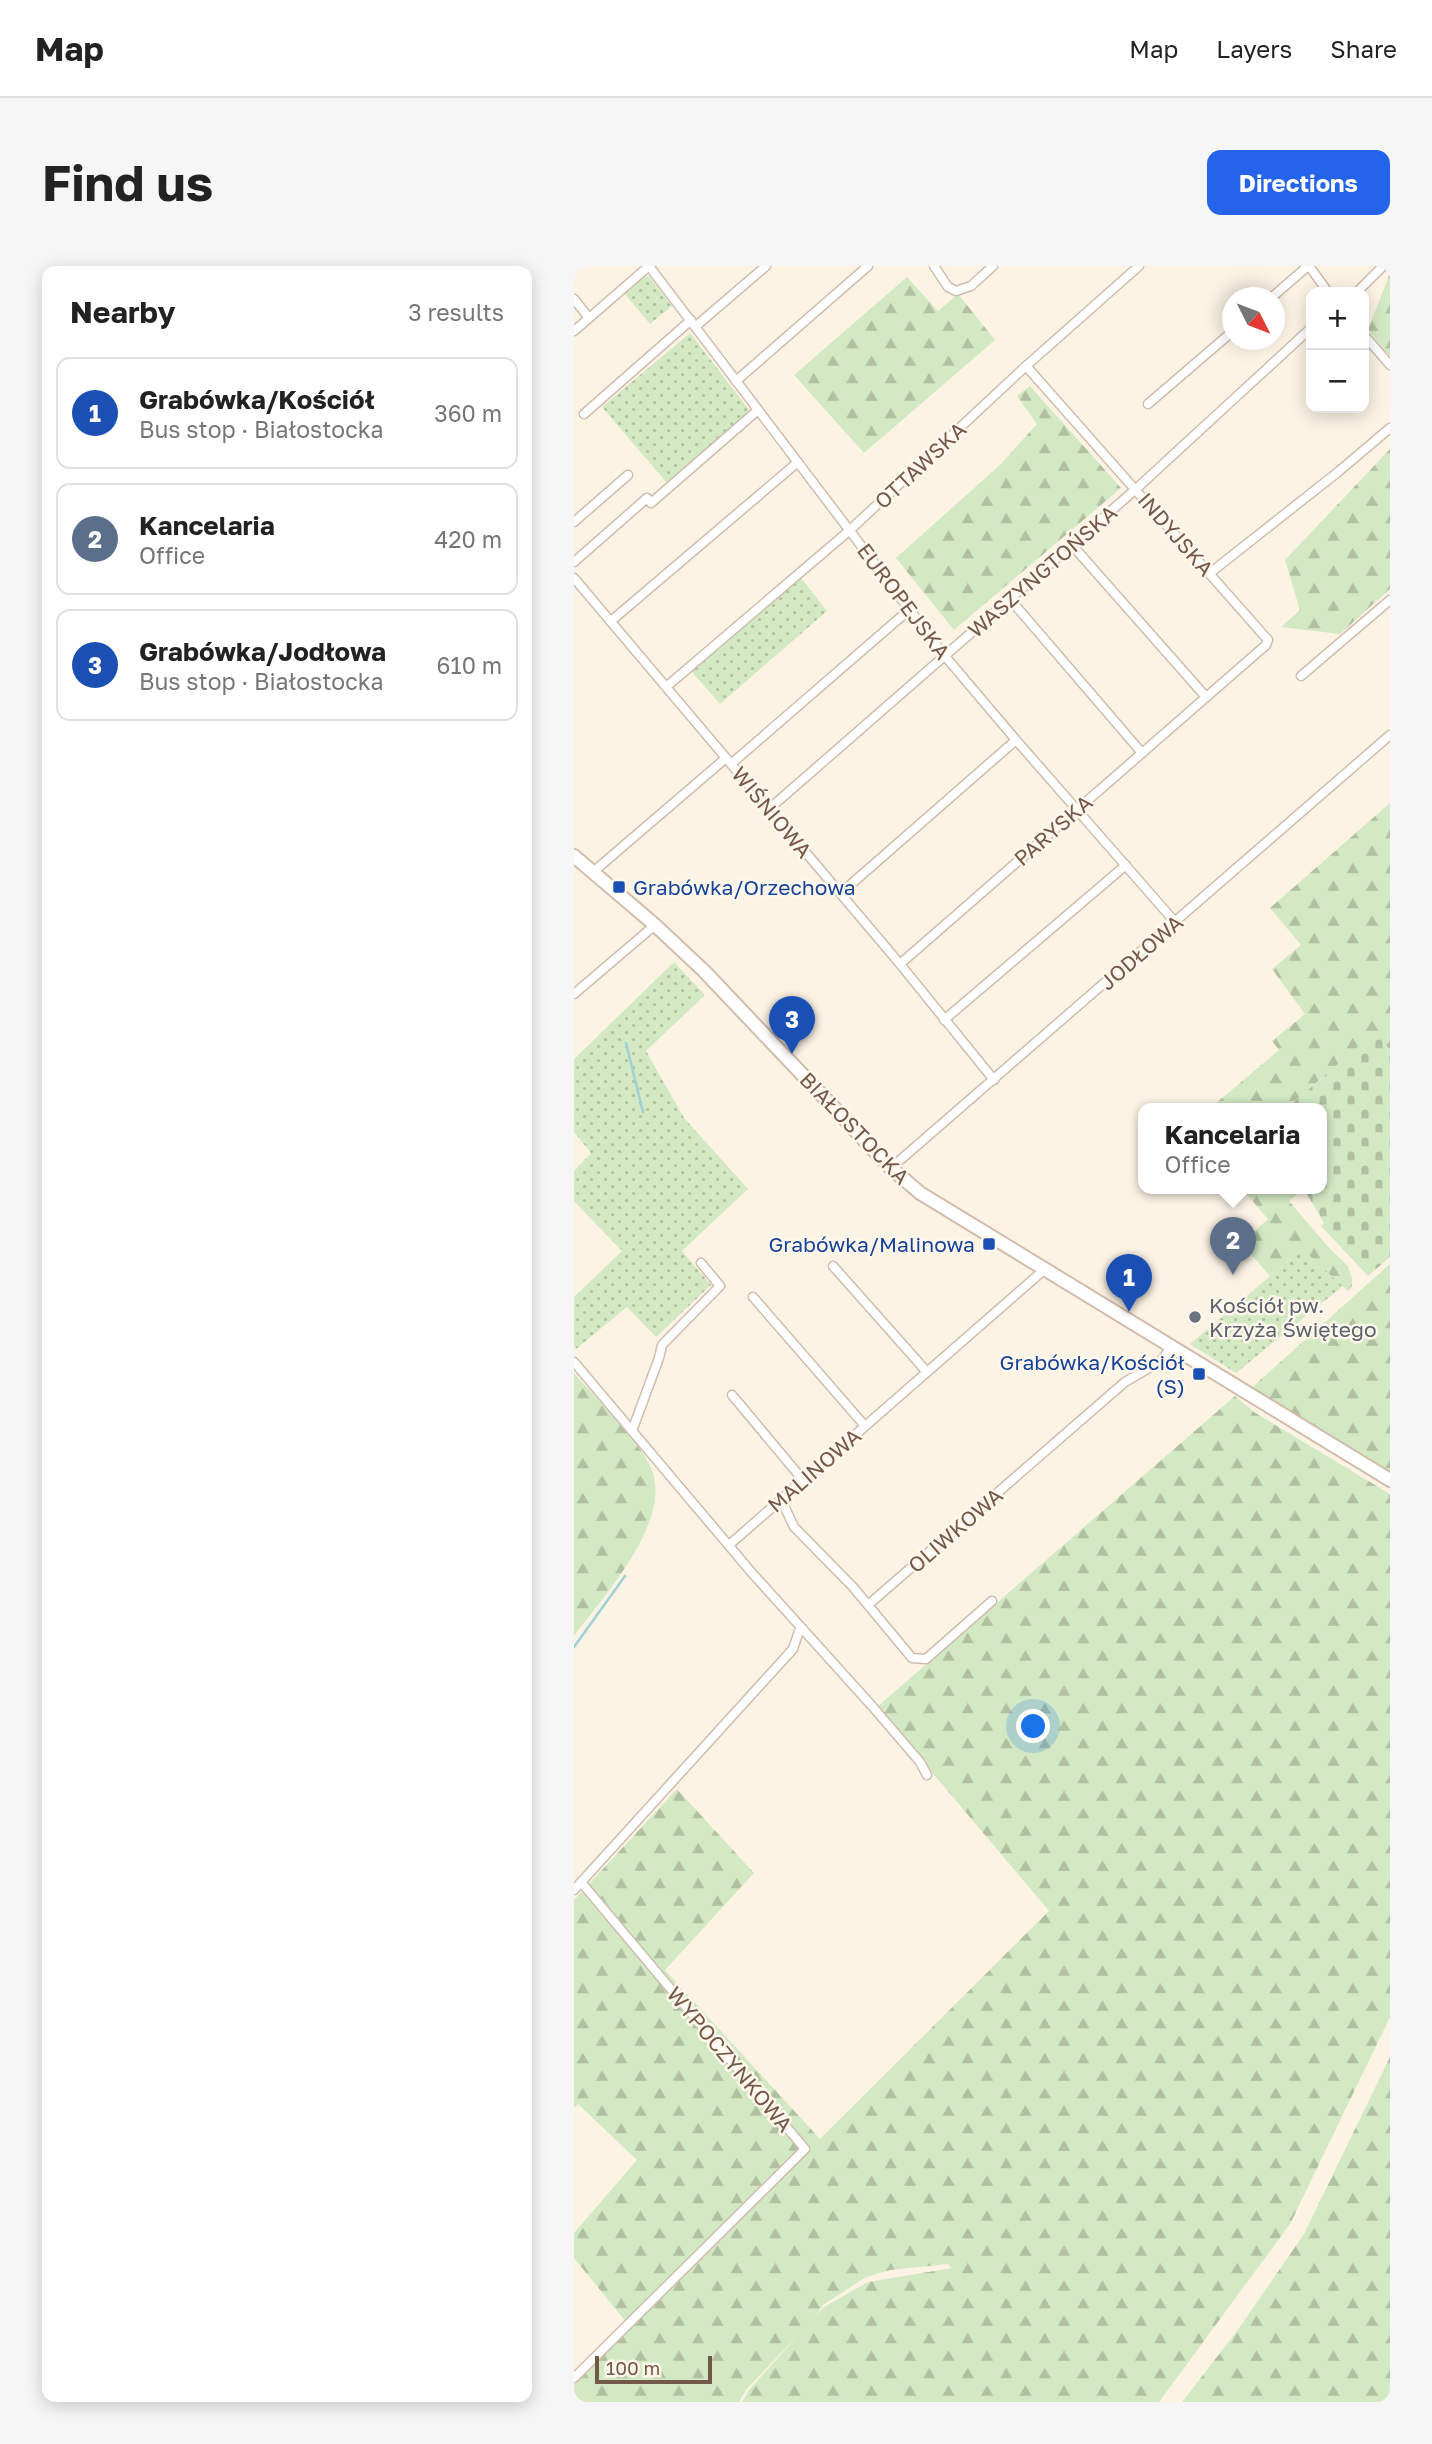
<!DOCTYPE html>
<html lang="en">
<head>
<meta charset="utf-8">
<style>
	body { margin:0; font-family:"Golos Text",sans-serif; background:#f6f6f6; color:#222 }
	.controls { position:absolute; right:21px; top:21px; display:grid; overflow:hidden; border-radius:14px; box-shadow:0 4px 18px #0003 }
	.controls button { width:63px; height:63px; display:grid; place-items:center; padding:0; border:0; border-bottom:2px solid #e0e0e0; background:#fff; color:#222; font:35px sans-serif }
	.compass { position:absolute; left:648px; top:21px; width:63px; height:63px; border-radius:50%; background:#fff; box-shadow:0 4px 18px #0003; rotate:132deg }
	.scale { position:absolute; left:21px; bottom:18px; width:117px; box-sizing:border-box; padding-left:7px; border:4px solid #74594b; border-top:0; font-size:19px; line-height:24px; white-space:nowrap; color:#74594b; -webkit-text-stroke:5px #fff7ec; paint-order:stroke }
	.you { position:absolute; left:460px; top:1461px; width:24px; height:24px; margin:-18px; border:5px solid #fff; border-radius:50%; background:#1a73e8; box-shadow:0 0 0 10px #1a73e833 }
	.badge { display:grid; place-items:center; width:46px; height:46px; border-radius:50%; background:#2563eb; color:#fff; font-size:23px; font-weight:700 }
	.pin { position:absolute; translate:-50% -58px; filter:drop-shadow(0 2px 4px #0008) }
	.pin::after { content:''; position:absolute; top:37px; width:24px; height:21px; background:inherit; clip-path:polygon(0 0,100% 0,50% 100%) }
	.popup { position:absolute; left:564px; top:837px; width:189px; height:91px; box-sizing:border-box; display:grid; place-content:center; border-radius:14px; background:#fff; filter:drop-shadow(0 2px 5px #0005); font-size:23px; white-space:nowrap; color:#767676 }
	.popup b { font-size:26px; color:#222 }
	.popup::after { content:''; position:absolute; left:50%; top:100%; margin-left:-14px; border:14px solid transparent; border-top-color:#fff }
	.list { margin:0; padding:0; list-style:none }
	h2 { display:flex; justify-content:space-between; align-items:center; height:91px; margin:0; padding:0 28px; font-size:30px }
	h2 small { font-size:23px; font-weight:400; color:#767676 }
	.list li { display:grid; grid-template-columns:46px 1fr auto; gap:21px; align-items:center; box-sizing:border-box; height:112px; margin:0 14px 14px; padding:0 14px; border:2px solid #e0e0e0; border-radius:14px }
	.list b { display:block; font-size:26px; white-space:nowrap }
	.list p { margin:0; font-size:23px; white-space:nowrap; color:#767676 }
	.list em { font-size:23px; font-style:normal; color:#767676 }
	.map { position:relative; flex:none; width:816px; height:2136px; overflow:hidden; border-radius:14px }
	header { display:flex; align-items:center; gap:42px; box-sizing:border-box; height:98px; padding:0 35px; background:#fff; border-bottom:2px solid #e0e0e0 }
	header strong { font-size:33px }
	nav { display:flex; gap:38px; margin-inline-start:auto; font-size:24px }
	.intro { display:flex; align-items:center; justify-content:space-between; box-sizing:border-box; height:168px; padding:0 42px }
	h1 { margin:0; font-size:49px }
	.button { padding:18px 32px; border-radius:14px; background:#2563eb; color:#fff; font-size:24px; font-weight:700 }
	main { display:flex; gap:42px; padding:0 42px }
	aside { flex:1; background:#fff; border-radius:14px; box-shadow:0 4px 18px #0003 }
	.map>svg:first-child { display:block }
	.grass { fill:url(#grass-dots) }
	.forest { fill:url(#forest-firs); fill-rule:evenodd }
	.cemetery { fill:url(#cemetery-stones) }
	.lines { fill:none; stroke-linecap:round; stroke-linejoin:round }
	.stream { stroke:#a1cfd6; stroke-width:2.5 }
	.street-casing { stroke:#cfbdaf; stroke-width:11 }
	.secondary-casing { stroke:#d2bcac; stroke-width:16 }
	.street { stroke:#fff; stroke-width:8 }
	.secondary { stroke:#fff; stroke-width:12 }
	.transit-dot { fill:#1a4fb4; stroke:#fff7ec; stroke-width:2.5 }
	.worship-dot { fill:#6b7280; stroke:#fff7ec; stroke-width:2.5 }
	.labels { text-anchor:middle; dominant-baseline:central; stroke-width:5; stroke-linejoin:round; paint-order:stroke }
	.street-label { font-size:21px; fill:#74594b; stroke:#fff7ec }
	.transit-label { font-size:21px; fill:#164399; stroke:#fff7ec; text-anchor:end }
	.worship-label { font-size:21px; fill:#5b616d; stroke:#fff7ec; text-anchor:start }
</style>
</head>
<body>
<header>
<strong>Map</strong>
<nav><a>Map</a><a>Layers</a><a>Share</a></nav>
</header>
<div class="intro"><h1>Find us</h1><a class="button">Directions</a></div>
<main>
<aside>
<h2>Nearby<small>3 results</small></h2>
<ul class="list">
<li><span class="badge" style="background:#1a4fb4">1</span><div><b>Grabówka/Kościół</b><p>Bus stop · Białostocka</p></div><em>360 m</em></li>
<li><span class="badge" style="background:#5c6f8a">2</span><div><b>Kancelaria</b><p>Office</p></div><em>420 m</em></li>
<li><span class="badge" style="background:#1a4fb4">3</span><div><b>Grabówka/Jodłowa</b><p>Bus stop · Białostocka</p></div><em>610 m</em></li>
</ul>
</aside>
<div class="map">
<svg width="816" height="2136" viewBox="0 0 816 2136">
	<defs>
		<pattern id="grass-dots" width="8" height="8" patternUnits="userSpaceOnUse" patternTransform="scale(1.75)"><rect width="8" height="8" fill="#d3e9c4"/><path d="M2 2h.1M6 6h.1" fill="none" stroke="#b0c0a1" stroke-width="1.8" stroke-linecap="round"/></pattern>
		<pattern id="forest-firs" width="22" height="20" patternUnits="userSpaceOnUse" patternTransform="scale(1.75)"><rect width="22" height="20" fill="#d3e9c4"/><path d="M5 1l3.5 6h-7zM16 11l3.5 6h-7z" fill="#b0c0a1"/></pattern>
		<pattern id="cemetery-stones" width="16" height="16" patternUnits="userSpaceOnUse" patternTransform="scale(1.75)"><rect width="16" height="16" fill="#d3e9c4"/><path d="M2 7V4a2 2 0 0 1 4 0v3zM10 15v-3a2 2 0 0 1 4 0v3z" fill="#b0c0a1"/></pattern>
	</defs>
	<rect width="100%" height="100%" fill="#fcf3e5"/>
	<g class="grass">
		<path d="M75,10L98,40L76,58L50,27L68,11Z"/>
		<path d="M116,67L176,145L93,217L28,141Z"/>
		<path d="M227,312L253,345L146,438L117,405Z"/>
		<path d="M100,696L131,729L72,785L110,852L174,923L108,985L137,1019L82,1071L53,1041L2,1083L0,1080V1031L48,985L0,935V905L17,887L0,866V793Z"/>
		<path d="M728,983L769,1020L662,1107L616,1078Z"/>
	</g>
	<g class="forest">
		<path d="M816,7V90L794,64Z"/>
		<path d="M333,11L364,45L384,28L421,74L290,187L220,109Z"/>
		<path d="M456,120L547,222L380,364L322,292L427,198L463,158L443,130Z"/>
		<path d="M816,183V323L766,368L707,361L726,344L711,294Z"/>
		<path d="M816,537V784L801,767L716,839L718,843H635L705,784L698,775L731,748L698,703L727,679L696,642Z"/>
		<path d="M668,923H729L715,935L755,982L774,1000L778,1012V1020L774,1025L728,983L696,1010L667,977L694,953Z"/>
		<path d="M816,998V1207L675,1124Z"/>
		<path d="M0,1107C23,1134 63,1170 77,1202C100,1254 29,1331 0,1370Z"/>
		<path d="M661,1130L680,1146L816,1228V1751L716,1958L585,2136H168L175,2124L226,2067L172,2124L165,2136H0V2119L57,2062L0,1992V1967L63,1894L4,1838L0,1842V1634L103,1523L180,1607L91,1704L246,1873L475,1645L303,1441ZM374,1998L378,2002L294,2016L250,2041L241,2051L249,2039L292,2011L316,2004Z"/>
		<path d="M816,1791V2136H608L663,2065L730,1968Z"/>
	</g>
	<path class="cemetery" d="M801,766L816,784V991L794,1010L747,960L750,957L730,923H748V843H712Z"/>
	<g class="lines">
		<g class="stream">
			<path d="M52,777L69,846"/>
			<path d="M0,1381L51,1310"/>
		</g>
		<defs>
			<g id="street">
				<path d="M75,0L370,389L442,474L601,656"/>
				<path d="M360,0L374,21L382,25L397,20L419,0"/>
				<path d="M735,0L754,26"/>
				<path d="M783,26L809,0"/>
				<path d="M697,32L734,0"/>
				<path d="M0,33L15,52"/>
				<path d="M122,60L192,0"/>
				<path d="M0,65L75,0"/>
				<path d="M790,69L816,99"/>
				<path d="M162,115L294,0"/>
				<path d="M574,138L659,65"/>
				<path d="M10,148L117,54"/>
				<path d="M0,256L54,209"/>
				<path d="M498,279L632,431"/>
				<path d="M0,296L73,232L77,237L184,144"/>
				<path d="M636,307L764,206L816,162"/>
				<path d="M0,312L326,698L420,814"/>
				<path d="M435,332L568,487"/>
				<path d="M37,355L224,196"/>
				<path d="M727,410L816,334"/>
				<path d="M92,421L276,264L452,100L565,0"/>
				<path d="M157,498L336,343"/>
				<path d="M195,543L562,223L737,62"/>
				<path d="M19,606L152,492"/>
				<path d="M267,627L442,474"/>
				<path d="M326,698L692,379L694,374L452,100"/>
				<path d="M0,728L81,659"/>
				<path d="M370,754L552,599"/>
				<path d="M317,902L816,469"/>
				<path d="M259,1000L353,1106"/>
				<path d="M179,1031L291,1160"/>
				<path d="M0,1096L178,1307L298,1440L346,1496L353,1509"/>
				<path d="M158,1129L229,1214"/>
				<path d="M58,1165L85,1092L88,1079L146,1020L127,997"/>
				<path d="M207,1233L220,1261L279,1321L338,1392L352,1393L418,1335"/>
				<path d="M155,1279L471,1003"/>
				<path d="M294,1339L551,1116L587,1095L597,1081"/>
				<path d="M0,1624L219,1383L226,1362"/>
				<path d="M0,2112L231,1883L7,1616"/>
			</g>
			<path id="secondary" d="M0,590L81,659L130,705L317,902L346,927L816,1214"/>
		</defs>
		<use href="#street" class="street-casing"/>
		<use href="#secondary" class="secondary-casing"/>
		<use href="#street" class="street"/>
		<use href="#secondary" class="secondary"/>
	</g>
	<g class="transit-dot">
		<rect x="38" y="614" width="14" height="14" rx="3.5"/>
		<rect x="408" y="971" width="14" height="14" rx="3.5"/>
		<rect x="618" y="1101" width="14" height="14" rx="3.5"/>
	</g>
	<circle class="worship-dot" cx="621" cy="1051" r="7"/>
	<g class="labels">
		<g class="street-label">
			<text transform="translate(346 199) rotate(-43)">OTTAWSKA</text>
			<text transform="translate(602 268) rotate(49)">INDYJSKA</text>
			<text transform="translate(468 305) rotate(-41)">WASZYNGTOŃSKA</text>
			<text transform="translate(330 335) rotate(53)">EUROPEJSKA</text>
			<text transform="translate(198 546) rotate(50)">WIŚNIOWA</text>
			<text transform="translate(479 564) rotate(-41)">PARYSKA</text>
			<text transform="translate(567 686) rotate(-41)">JODŁOWA</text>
			<text transform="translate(281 862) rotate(46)">BIAŁOSTOCKA</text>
			<text transform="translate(240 1204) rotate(-41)">MALINOWA</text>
			<text transform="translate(381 1264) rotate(-41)">OLIWKOWA</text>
			<text transform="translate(156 1793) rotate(50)">WYPOCZYNKOWA</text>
		</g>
		<g class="transit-label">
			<text x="59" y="621" text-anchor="start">Grabówka/Orzechowa</text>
			<text x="401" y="978">Grabówka/Malinowa</text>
			<text x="611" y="1096">Grabówka/Kościół<tspan x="611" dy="24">(S)</tspan></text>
		</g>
		<g class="worship-label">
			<text x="635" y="1039">Kościół pw.<tspan x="635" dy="24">Krzyża Świętego</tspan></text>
		</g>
	</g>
</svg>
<div class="controls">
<button>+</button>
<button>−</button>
</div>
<svg class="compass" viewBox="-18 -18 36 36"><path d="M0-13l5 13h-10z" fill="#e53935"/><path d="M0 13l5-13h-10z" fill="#767676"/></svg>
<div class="scale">100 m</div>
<div class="you"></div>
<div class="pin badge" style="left:555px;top:1046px;background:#1a4fb4">1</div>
<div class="pin badge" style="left:659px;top:1009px;background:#5c6f8a">2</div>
<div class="popup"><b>Kancelaria</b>Office</div>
<div class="pin badge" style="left:218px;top:788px;background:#1a4fb4">3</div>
</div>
</main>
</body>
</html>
